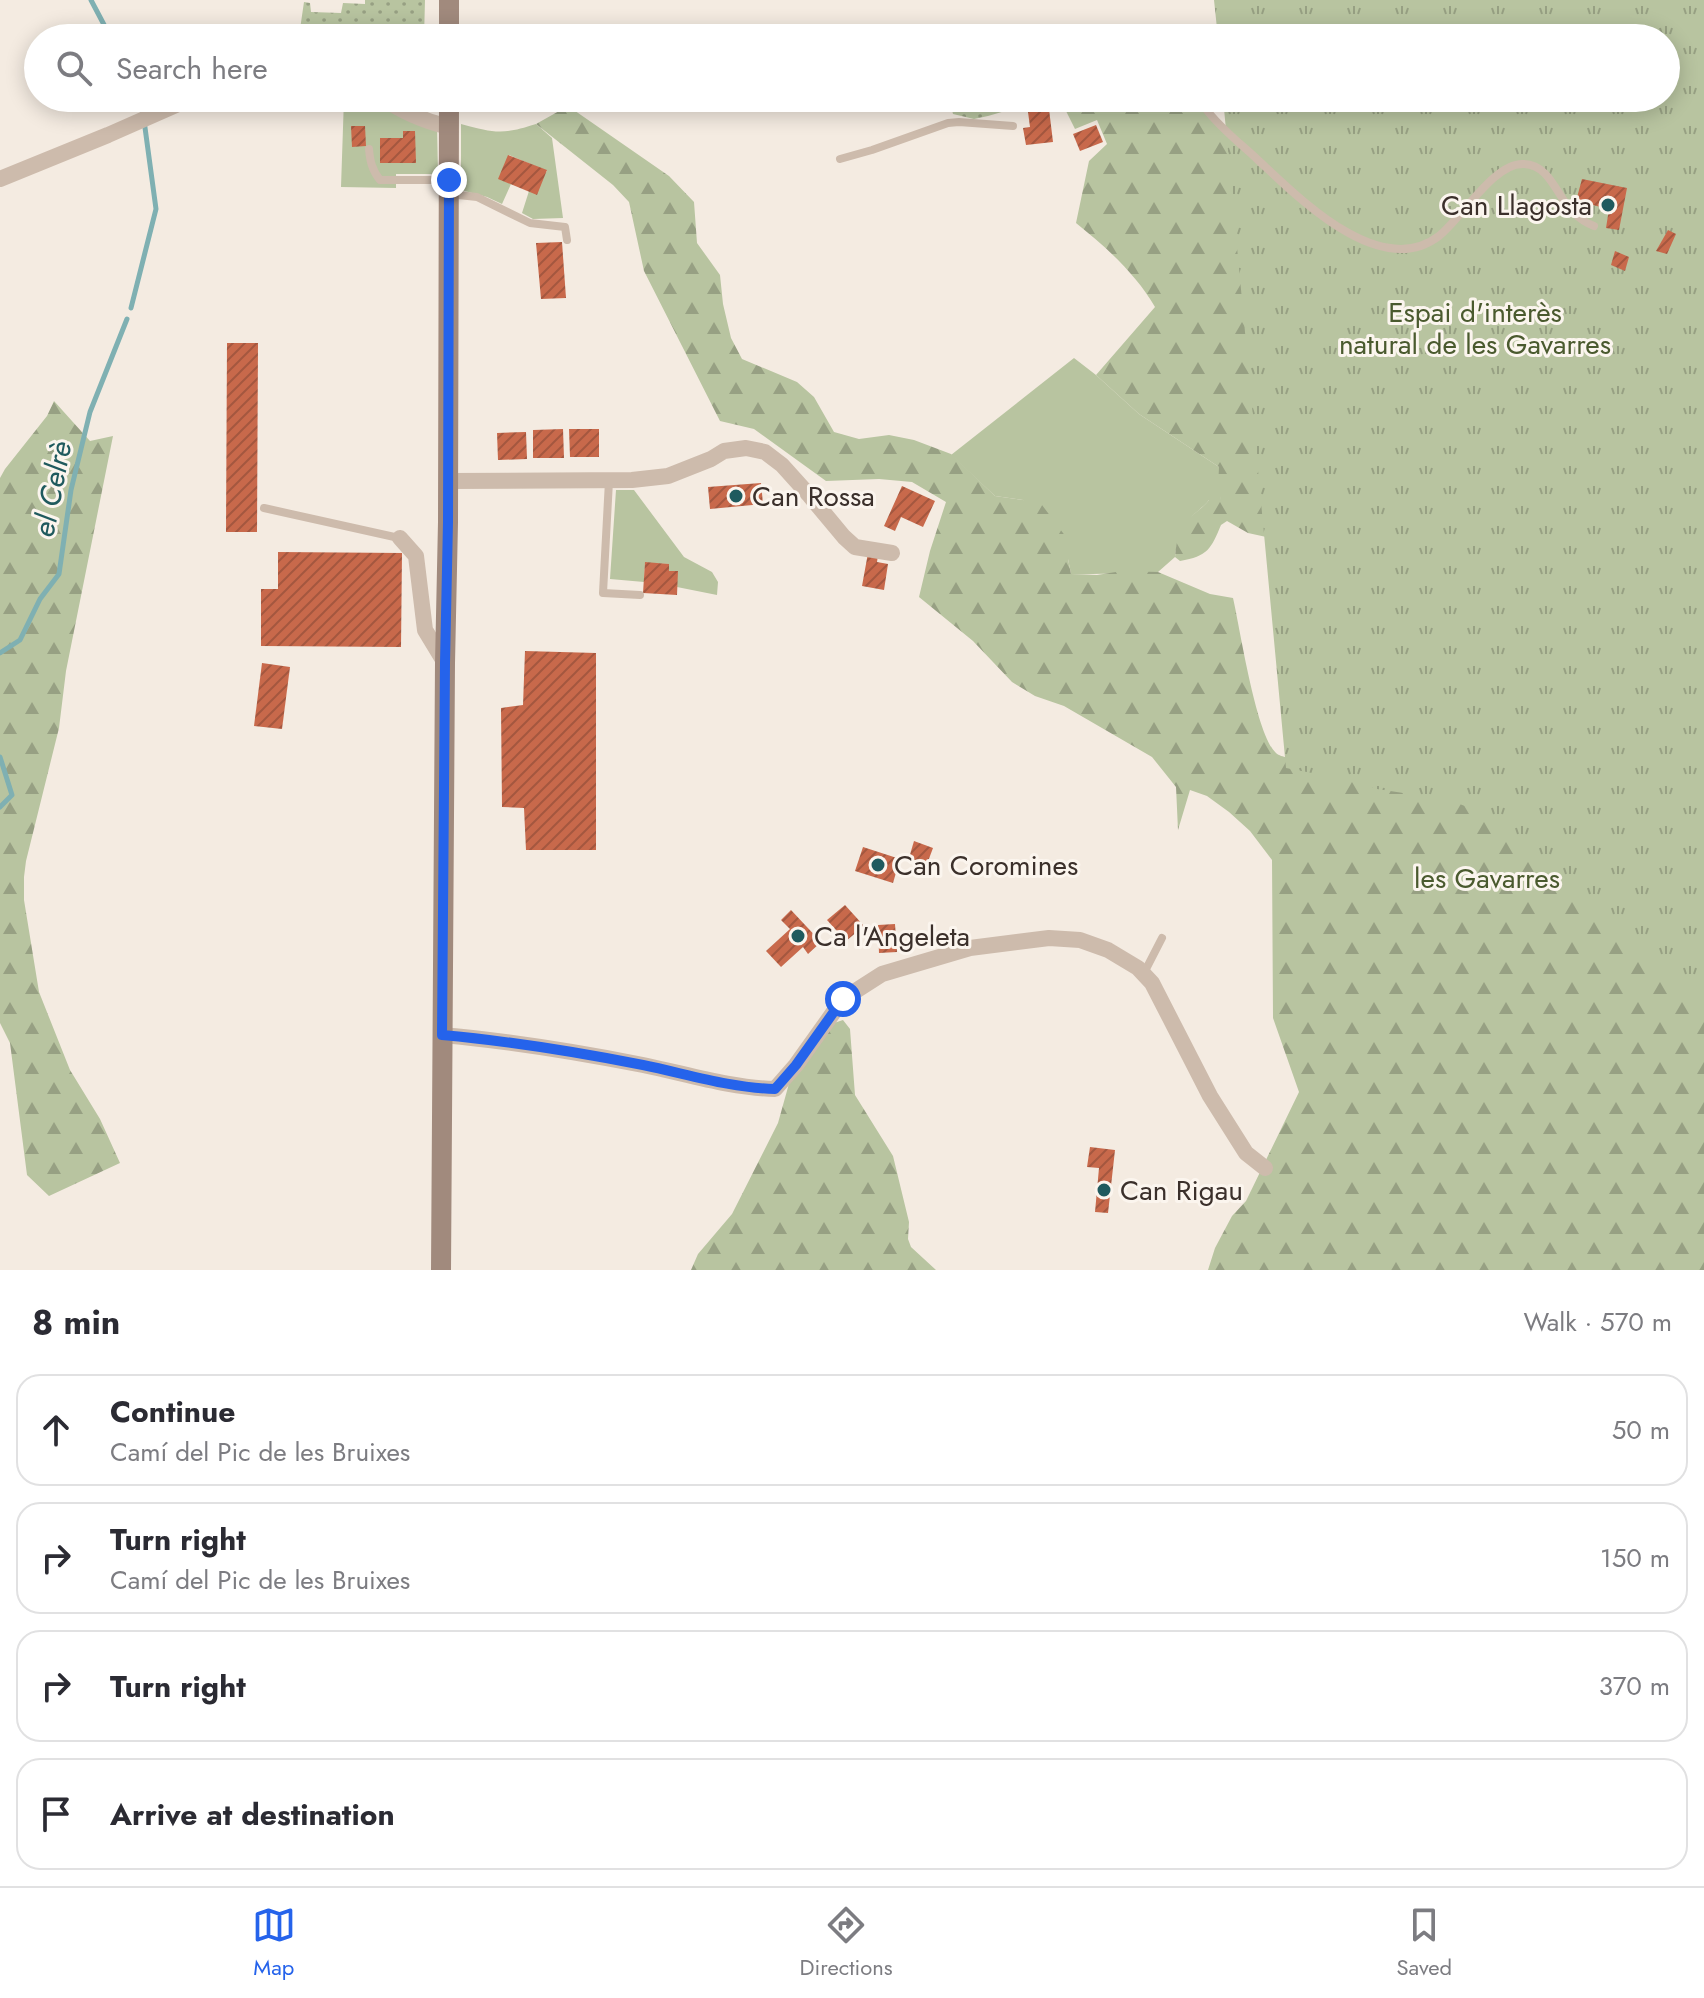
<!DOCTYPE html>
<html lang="en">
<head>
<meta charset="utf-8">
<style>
	body { margin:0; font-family:Jost,sans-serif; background:#f7f7f7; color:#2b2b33 }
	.stop { position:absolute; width:24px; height:24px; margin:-18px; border:6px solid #2563eb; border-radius:50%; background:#fff }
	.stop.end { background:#2563eb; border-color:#fff; box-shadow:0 2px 8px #0008 }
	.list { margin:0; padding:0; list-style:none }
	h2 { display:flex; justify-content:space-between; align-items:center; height:104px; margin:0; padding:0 32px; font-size:34px }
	h2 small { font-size:26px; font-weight:400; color:#7c7c81 }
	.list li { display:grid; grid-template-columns:52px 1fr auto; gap:24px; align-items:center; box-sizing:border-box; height:112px; margin:0 16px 16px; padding:0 16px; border:2px solid #e1e1e2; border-radius:24px }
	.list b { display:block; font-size:30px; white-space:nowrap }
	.list p { margin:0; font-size:26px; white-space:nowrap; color:#7c7c81 }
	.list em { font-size:26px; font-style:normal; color:#7c7c81 }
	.icon { flex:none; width:44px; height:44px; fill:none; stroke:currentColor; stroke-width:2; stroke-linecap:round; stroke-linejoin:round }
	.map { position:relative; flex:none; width:1704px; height:1270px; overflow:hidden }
	.search { position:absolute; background:#fff; box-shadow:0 4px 20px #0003; left:24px; right:24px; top:24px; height:88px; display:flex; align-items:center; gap:20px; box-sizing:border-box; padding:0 28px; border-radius:44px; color:#7c7c81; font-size:30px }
	.sheet { height:616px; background:#fff }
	nav { display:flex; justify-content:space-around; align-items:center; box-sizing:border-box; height:112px; border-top:2px solid #e1e1e2; background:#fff; font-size:22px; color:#7c7c81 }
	nav a { display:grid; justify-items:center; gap:4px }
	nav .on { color:#2563eb }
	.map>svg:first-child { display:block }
	.grass { fill:#b8c4a0 }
	.forest { fill:url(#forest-firs) }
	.park { fill:url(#park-tufts) }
	.garden { fill:url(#garden-dots) }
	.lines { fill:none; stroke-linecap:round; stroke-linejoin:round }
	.stream { stroke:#7fb0b2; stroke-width:5 }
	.building { fill:url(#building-hatch) }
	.lane { stroke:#cdbbac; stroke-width:8 }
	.street { stroke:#cdbbac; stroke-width:16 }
	.secondary { stroke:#a18a7d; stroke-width:20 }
	.route { stroke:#2563eb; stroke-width:10 }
	.poi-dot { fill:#1f5a5e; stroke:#fbf5ee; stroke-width:3 }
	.labels { text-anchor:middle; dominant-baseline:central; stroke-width:6; stroke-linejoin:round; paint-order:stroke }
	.poi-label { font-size:28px; fill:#3b302b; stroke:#fbf5ee; text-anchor:start }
	.park-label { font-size:28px; fill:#4a5a2e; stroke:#fbf5ee }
	.water-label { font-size:30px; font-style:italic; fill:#1f5a5e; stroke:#fbf5ee }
</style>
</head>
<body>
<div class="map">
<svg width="1704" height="1270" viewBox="0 0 1704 1270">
	<defs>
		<pattern id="forest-firs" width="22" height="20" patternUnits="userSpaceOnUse" patternTransform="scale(2)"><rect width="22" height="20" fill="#b8c4a0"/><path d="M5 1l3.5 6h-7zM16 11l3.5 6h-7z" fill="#97a083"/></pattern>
		<pattern id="park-tufts" width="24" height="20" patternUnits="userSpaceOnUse" patternTransform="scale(2)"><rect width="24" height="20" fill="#b8c4a0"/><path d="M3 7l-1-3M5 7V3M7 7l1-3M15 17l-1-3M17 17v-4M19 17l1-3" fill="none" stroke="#97a083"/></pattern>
		<pattern id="garden-dots" width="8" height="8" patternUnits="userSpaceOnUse" patternTransform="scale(2)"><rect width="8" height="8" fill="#b8c4a0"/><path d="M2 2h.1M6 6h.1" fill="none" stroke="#97a083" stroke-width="1.8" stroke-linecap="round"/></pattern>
		<pattern id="building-hatch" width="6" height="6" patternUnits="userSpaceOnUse" patternTransform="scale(2)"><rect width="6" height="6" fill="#c8694b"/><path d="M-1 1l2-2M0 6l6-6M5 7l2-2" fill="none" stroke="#a4573f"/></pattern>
	</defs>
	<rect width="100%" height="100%" fill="#f4ebe1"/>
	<g class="grass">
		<path d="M344,98H383L437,124L438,174H396V188L341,187Z"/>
		<path d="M461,124C495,133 502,135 536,124L552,138L563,218L533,219L522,213L529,191L547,171L509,155L511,184L502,204L487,197L461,190Z"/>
		<path d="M1074,358L1096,375L1139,414L1219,467L1221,500H1209C1204,507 1195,512 1190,519C1182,529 1176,544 1175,557L1158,572C1129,572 1100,575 1071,574L1068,559L1023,500L995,496L951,455Z"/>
		<path d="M616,490H634L684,557L712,572L718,582L717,595L677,587V572L669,571V564L645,563L644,582L610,579Z"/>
	</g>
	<g class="forest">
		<path d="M1676,3L1704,210L1329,551L1248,533L1227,521L1221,525C1211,549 1208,556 1180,561L1175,557C1176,546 1178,532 1184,524C1191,515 1202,509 1209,500H1221L1218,489L1219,467L1139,414L1096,375L1155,307C1136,274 1106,247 1076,223L1089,161L1107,144L1097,120L1075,129L1061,101L1069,98H1207L1206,109L1271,171L1666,98V38Z"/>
		<path d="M568,106L669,176L694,202L697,243L720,275L723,304L731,338L742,359L797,382L814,397L834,432L859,439L889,435L914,440L951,454L995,496L1023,500L1042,505L1066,537L1073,548L1068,559L1071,574L1097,575L1122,571L1158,572L1210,594L1233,598C1240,628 1256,735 1276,753C1279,756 1283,756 1287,758L1330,730L1704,914V1270H1208L1215,1248L1232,1216L1246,1201L1299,1092L1273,1018L1272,860L1250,831L1229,812L1207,796L1190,790L1178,830L1176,787L1152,757L1064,706L1035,696L1012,682L973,641L919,597L930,551L946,502L912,482L879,479L826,481L754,429L720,421L644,271L629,202L613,185L536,124Z"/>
		<path d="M54,401L90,441L113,436L66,671L59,728L26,861L24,877V900L39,992L70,1070L100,1119L120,1163L49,1196L27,1175L10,1043L0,1023V478L5,469L47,416Z"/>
		<path d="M843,1020L850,1029L855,1095L893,1156L909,1222L908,1239L911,1247L936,1270H691L698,1254L732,1214L778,1123L790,1080L831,1024Z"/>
	</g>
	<path class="park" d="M1214,0H1704V999L1685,986L1658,963L1627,931L1486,814L1449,800L1377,789L1338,778L1286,768L1223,98H1666V38H1218Z"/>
	<g class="garden">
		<path d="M365,0H425L424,38H304L299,36L304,2L310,3L311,12L341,13L343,3L365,4Z"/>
		<path d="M978,98H1050L988,116L974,119L953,114L952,110Z"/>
	</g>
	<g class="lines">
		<g class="stream">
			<path d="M91,0L111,38"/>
			<path d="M131,308L156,209L141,98"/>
			<path d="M0,653L20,640L40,599L59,574L71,490L90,412L127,319"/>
			<path d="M0,757L12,795L0,807"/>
		</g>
	</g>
	<g class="building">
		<path d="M1049,109L1053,142L1026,145L1023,128L1030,127L1028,112Z"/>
		<path d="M1096,125L1103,142L1080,151L1073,134Z"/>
		<path d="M351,126H365L366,146L352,147Z"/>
		<path d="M403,131H415L416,163H380V138H403Z"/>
		<path d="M508,155L547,170L537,195L498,179Z"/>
		<path d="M1582,179L1627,188L1619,230L1606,228L1609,209L1576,201Z"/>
		<path d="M1668,230L1676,234L1667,254L1656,251Z"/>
		<path d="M562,242L566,298L541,299L536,243Z"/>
		<path d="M1615,251L1629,257L1625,271L1611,265Z"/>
		<path d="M227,343H258L257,532H226Z"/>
		<path d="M563,429L564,458H533V430Z"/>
		<path d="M569,429H599V457H570Z"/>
		<path d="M526,432L527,459L498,460L497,433Z"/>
		<path d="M761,483L763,504L710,509L708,487Z"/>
		<path d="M902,486L935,501L923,527L901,517L895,531L884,526Z"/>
		<path d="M278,552L402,553L401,647L261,646V589H278Z"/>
		<path d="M868,553L878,555L877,562L888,564L884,590L862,586Z"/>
		<path d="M645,562L669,564V571H678L677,595L643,593Z"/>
		<path d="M525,651L596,653V850H526L524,808L502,807L501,708L523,705Z"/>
		<path d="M262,663L290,667L282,729L254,726Z"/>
		<path d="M914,841L933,848L927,864L909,858Z"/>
		<path d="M863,847L900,859L893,883L855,871Z"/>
		<path d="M845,905L864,926L846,941L827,920Z"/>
		<path d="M791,910L821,942L808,954L803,947L781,967L766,951L790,929L781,920Z"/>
		<path d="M895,924L897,952L879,953L878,925Z"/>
		<path d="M1090,1147L1115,1150L1108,1213L1095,1212L1099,1168L1087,1167Z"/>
	</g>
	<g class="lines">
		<g class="lane">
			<path d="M1206,109C1220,128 1241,144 1258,160C1299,198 1380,281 1439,236C1462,218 1494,162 1524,164C1551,165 1557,198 1574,213C1580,219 1586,223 1594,226"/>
			<path d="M369,149C370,161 372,170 380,180H448"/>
			<path d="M840,159L872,150L948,123L959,122L1013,126"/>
			<path d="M449,194L477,197L530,223L565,227L567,240"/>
			<path d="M609,481L603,593L640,595"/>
			<path d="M264,508L399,538"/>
			<path d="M1144,973L1162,938"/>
		</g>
		<g class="street">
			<path d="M383,98C404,113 424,121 449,127"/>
			<path d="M0,179L108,135L192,98"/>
			<path d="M448,481L632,480L668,476L711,459L724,451L746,448L765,452L782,465L809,495L844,537L855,547L892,553"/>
			<path d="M400,538L416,556L425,630L445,663"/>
			<path d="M442,1035C509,1041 577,1052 643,1065C687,1074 730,1088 775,1089L796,1065L843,999L882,974L970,948L1049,938L1080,940L1108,950L1138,968L1152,983L1210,1096L1246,1153L1265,1168"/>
		</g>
		<g class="secondary">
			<path d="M449,38V0"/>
			<path d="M441,1270L445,663L448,522L449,98"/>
		</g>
	</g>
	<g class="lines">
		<path class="route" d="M449,180L448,522L445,663L442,1035C509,1041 577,1052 643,1065C687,1074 730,1088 775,1089L796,1065L843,999"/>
	</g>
	<g class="poi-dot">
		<circle cx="1608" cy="205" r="8"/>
		<circle cx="736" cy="496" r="8"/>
		<circle cx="878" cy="865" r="8"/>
		<circle cx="798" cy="936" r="8"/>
		<circle cx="1104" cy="1190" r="8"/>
	</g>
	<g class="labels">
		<g class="poi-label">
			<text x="1592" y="205" text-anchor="end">Can Llagosta</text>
			<text x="752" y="496">Can Rossa</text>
			<text x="894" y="865">Can Coromines</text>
			<text x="814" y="936">Ca l'Angeleta</text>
			<text x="1120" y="1190">Can Rigau</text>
		</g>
		<g class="park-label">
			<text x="1475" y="312">Espai d'interès<tspan x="1475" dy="32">natural de les Gavarres</tspan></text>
			<text x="1487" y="878">les Gavarres</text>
		</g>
		<g class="water-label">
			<text transform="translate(52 489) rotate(-79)">el Celrè</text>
		</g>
	</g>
</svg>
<div class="stop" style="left:843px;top:999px"></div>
<div class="stop end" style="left:449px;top:180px"></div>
<div class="search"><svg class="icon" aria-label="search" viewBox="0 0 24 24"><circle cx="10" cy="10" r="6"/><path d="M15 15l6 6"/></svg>Search here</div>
</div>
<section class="sheet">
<h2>8 min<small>Walk · 570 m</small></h2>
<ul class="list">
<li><svg class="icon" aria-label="ahead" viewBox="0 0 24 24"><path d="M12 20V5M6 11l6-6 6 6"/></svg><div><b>Continue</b><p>Camí del Pic de les Bruixes</p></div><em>50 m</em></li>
<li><svg class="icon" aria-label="right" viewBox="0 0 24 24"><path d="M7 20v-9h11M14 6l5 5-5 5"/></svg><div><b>Turn right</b><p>Camí del Pic de les Bruixes</p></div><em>150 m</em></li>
<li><svg class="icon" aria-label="right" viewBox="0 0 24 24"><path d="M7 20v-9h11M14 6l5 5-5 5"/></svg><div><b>Turn right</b></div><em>370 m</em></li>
<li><svg class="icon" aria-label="arrive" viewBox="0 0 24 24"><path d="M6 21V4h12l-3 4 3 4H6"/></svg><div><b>Arrive at destination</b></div></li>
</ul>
</section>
<nav>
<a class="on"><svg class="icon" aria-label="map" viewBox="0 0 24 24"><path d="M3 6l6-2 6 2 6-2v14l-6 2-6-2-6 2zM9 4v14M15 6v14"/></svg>Map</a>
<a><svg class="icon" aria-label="directions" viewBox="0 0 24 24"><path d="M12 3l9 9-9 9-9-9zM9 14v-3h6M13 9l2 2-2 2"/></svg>Directions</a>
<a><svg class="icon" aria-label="saved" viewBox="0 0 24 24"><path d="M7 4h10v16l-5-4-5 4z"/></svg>Saved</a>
</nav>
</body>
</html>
